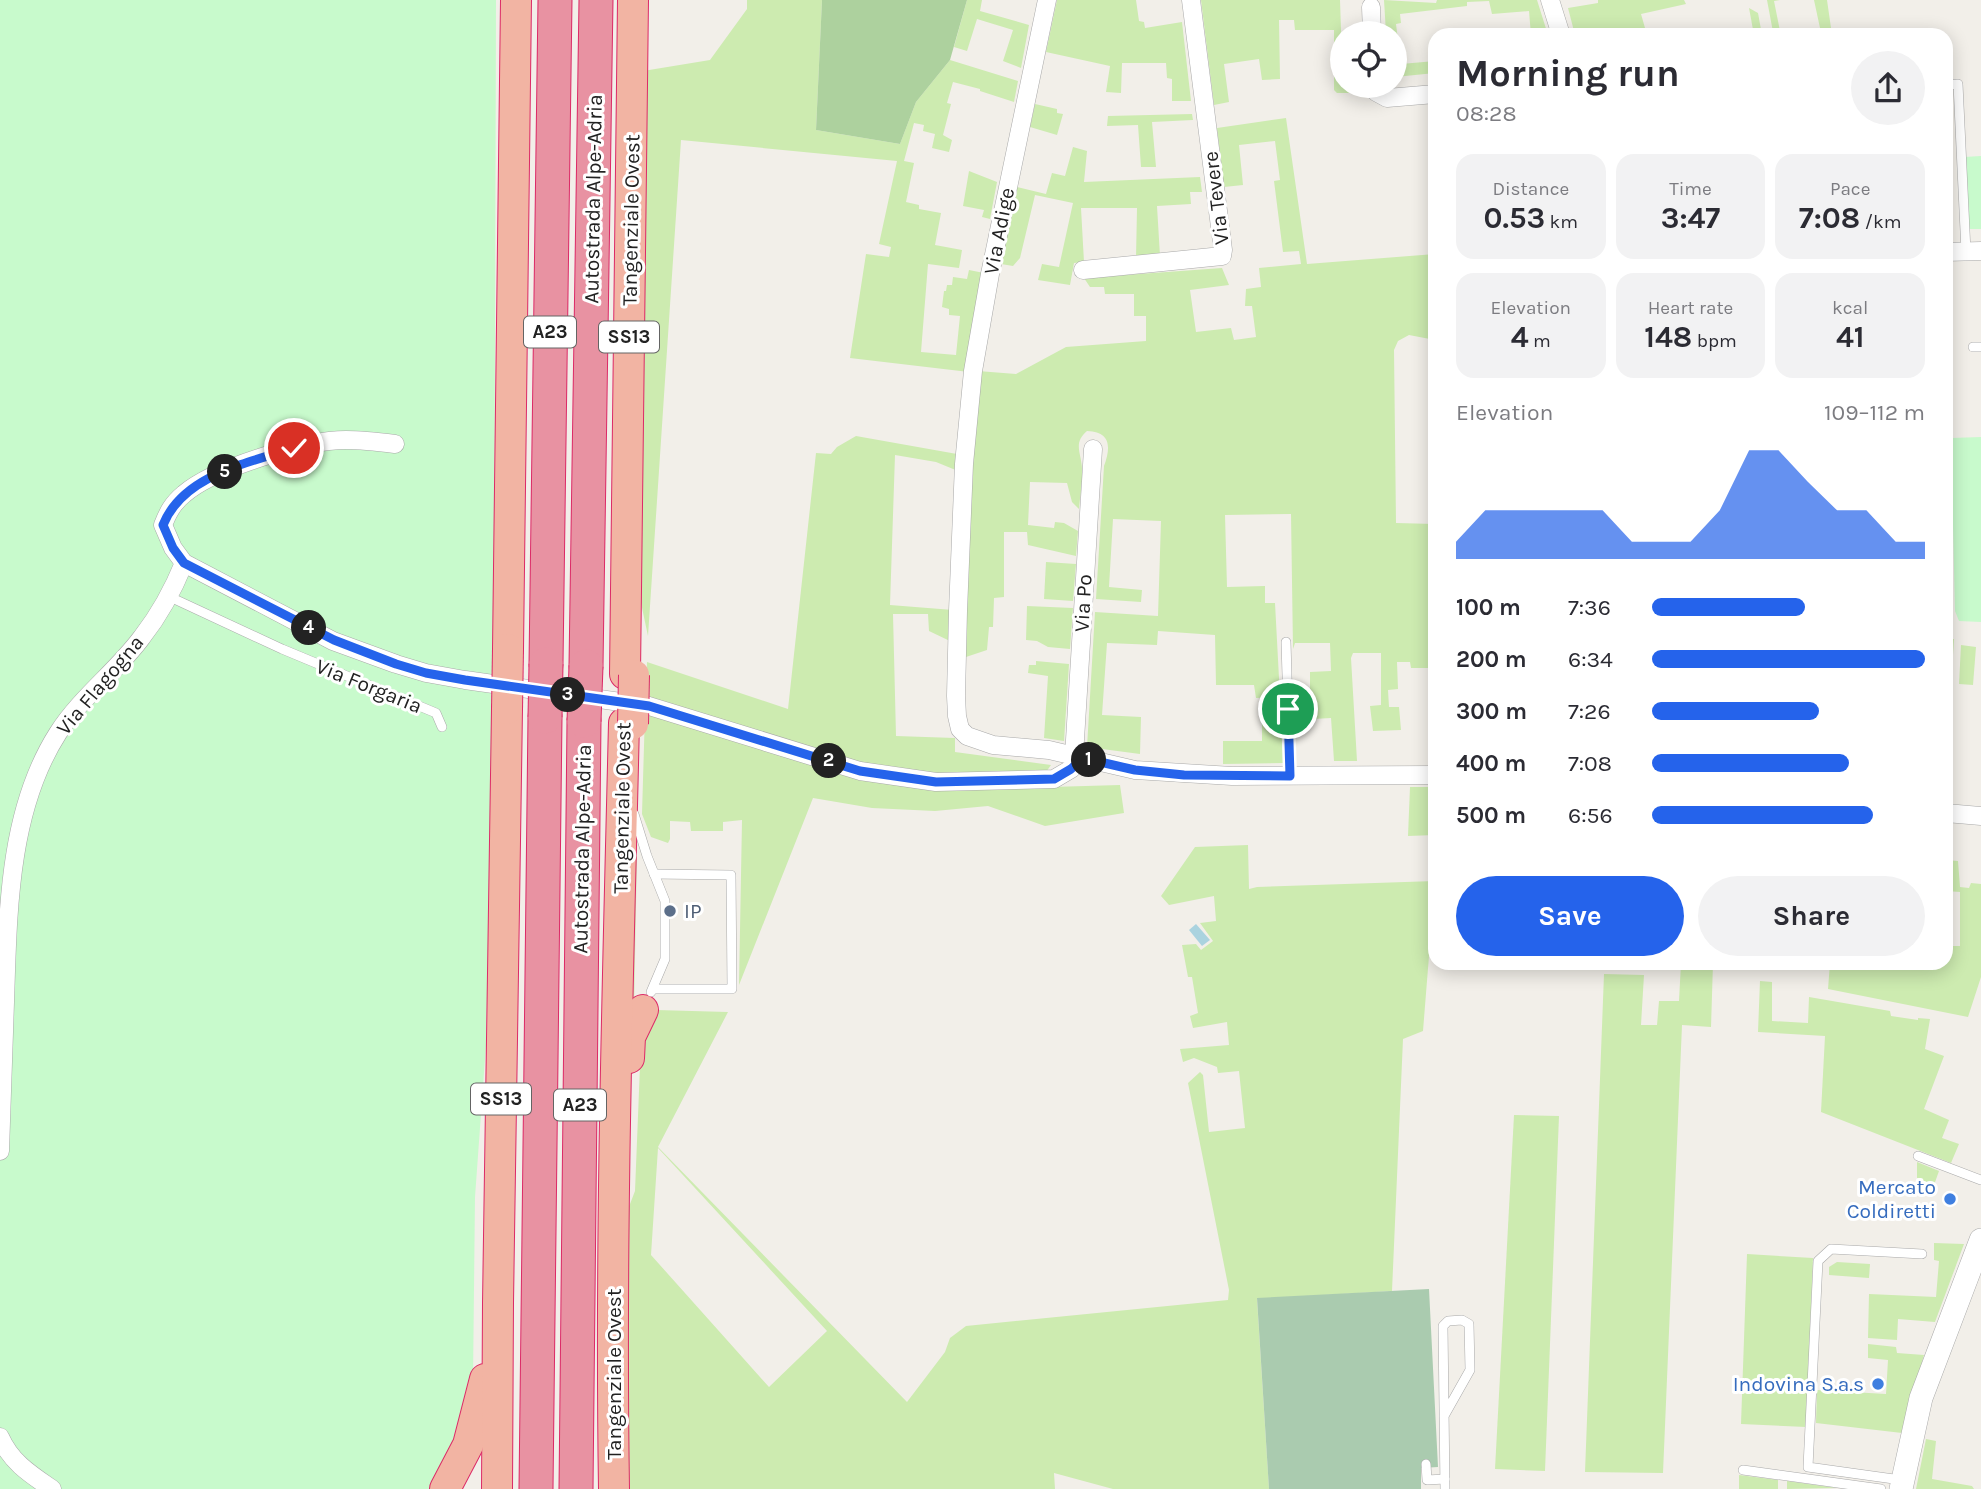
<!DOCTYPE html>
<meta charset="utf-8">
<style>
body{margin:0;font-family:Karla,sans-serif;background:#f2f2f3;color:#2b2b33;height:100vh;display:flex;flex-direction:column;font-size:26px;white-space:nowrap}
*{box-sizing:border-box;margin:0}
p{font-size:23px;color:#7c7c81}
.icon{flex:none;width:38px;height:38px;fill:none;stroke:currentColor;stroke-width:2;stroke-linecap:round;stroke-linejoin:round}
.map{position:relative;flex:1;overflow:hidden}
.side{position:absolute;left:1428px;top:28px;width:525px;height:942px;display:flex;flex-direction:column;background:#fff;border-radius:21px;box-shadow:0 4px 18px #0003}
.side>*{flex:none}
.controls{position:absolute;left:1330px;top:21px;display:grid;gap:14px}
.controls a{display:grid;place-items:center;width:77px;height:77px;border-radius:50%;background:#fff;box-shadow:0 4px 18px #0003;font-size:35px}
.pin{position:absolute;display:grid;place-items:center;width:60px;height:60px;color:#fff;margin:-30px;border:4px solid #fff;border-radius:50%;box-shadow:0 2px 7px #0007}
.km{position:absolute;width:35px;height:35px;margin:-18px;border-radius:50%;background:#222;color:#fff;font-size:19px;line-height:35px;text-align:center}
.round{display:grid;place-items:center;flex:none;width:74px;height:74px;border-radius:37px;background:#f2f2f3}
.overview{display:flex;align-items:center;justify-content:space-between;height:119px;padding:0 28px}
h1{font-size:38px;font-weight:700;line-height:52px}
.stats{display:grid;grid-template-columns:repeat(3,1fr);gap:10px;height:119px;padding:7px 28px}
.stats div{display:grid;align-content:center;border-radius:18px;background:#f2f2f3;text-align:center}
.stats b{font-size:30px;font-weight:700}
.stats small{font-size:19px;font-weight:400}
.stats p{font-size:19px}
.chart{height:196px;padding:14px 28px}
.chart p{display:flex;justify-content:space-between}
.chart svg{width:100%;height:126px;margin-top:7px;fill:#2563eb;opacity:.7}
.action{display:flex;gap:14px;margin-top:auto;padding:14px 28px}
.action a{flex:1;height:80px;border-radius:42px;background:#2563eb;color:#fff;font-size:28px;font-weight:700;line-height:80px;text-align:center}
.action a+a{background:#f2f2f3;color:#2b2b33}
ul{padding:0 28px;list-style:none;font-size:23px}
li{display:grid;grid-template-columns:112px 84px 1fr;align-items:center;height:52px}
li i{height:18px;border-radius:9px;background:#2563eb}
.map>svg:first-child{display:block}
.grass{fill:#cdebb0;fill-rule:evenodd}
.forest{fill:#add19e}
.cemetery{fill:#aacbaf}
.park{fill:#c8facc}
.water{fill:#aad3df}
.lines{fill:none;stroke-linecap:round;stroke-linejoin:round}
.service-casing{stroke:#a9a9a9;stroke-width:10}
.minor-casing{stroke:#a9a9a9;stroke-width:19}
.tertiary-casing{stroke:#a9a9a9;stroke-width:24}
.trunk-casing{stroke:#dc2a67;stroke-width:32}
.motorway-casing{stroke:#dc2a67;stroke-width:35}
.service{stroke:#fff;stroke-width:9}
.minor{stroke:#fff;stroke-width:18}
.tertiary{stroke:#fff;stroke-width:23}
.trunk{stroke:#f2b4a3;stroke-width:30}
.motorway{stroke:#e892a2;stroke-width:33}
.trunk-bridge-casing{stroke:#dc2a67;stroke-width:32;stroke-linecap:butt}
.motorway-bridge-casing{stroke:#dc2a67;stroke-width:35;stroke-linecap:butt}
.trunk-bridge{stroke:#f2b4a3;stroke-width:30}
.motorway-bridge{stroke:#e892a2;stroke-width:33}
.route-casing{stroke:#fff;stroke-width:14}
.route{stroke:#2563eb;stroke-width:9}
.service-dot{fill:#5c6f8a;stroke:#fff;stroke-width:2.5}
.shop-dot{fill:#3f7fe0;stroke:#fff;stroke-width:2.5}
.labels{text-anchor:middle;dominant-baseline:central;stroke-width:6;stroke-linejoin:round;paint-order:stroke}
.shield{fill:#fff;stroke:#646464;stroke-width:2}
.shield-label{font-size:19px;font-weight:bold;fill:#222}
.street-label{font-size:21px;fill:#222;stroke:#fff}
.service-label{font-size:21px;fill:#4e5e75;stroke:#fff;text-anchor:start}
.shop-label{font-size:21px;fill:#366cbe;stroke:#fff;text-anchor:end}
</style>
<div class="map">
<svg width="1981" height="1489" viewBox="0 0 1981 1489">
<rect width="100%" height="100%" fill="#f2efe9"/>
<!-- grass -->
<g class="grass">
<polygon points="747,0 822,0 816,130 900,144 916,102 950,60 1018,81 1014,102 980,91 980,89 953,82 947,103 951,104 943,135 952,140 949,152 932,148 935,134 923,131 924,125 914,123 904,161 914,163 906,202 919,205 919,209 941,213 935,245 962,250 959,268 928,264 921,352 956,355 960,316 949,315 949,309 942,307 944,291 946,291 947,285 952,285 953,277 967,279 969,270 984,273 969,372 850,358 866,254 889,257 891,247 879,244 897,161 681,140 648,636 638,589 643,71 710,60 747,9"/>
<polygon points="967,0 982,0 980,11 1029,25 1021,68 1003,61 1013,30 977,19 967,51 954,47"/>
<polygon points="1057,0 1136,0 1139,21 1144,22 1145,28 1182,22 1191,101 1172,101 1172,79 1167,78 1166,63 1122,63 1121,93 1106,92 1110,66 1046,52"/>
<polygon points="1201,0 1340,0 1342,60 1334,61 1334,30 1295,30 1294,20 1279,20 1280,79 1262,80 1259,59 1224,64 1229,102 1214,105"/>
<polygon points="1384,0 1436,3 1437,0 1537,0 1548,35 1531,35 1529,11 1492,14 1489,1 1467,2 1467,6 1400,14 1401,23 1396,24 1401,64 1435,61 1435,73 1395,77 1395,33 1386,33"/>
<polygon points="1598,0 1684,0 1686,4 1641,14 1647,35 1575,35 1568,8 1598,3"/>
<polygon points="1767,0 1780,0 1774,1 1780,31 1773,32"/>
<polygon points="1814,0 1827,0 1832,35 1824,35 1820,28"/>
<polygon points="1749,8 1758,13 1762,35 1754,35"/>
<polygon points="1334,70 1342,70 1342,86 1357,86 1357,93 1337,93 1334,90"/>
<polygon points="1035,104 1057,109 1057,113 1063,114 1057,135 1030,127"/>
<polygon points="1192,114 1193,120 1152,122 1156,167 1141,167 1138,125 1107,126 1108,116"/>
<path d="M1286 118 1307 264 1435 254V340L1409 335 1398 341 1394 350 1396 523 1435 524V668H1411L1410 662H1397L1398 689 1388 690 1389 707H1399L1401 730 1373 731 1370 706 1381 705V653H1353L1351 658 1357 761H1334L1331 718 1296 720 1295 702 1310 701V672L1331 671 1330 643H1295L1293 649 1291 514 1225 515 1227 587 1265 586V603H1275L1280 697 1256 698 1254 685H1216L1215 635 1158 631 1157 645 1107 643 1102 715 1141 717 1140 754 1087 747 1095 612 1158 616 1161 521 1113 519 1109 587 1142 590 1141 602 1096 599 1104 466C1111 447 1111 432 1087 431 1073 443 1081 452 1082 468 1083 481 1080 496 1079 509L1072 502 1067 483 1030 482 1028 525 1054 528 1055 522 1064 523 1078 531 1076 556 1028 545 1027 532H1004V597L994 598 993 627H989L987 650 963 658 978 371 1016 374 1066 347 1146 341V316H1134V294H1105L1104 287H1090L1084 278 1222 268 1229 285 1190 290 1196 332 1231 328 1234 340 1256 337 1252 306H1245L1246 289 1261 287 1259 268 1301 264 1299 251 1283 252 1274 181 1280 180 1275 141 1239 145 1243 185 1224 187 1217 128Z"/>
<polygon points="1073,147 1087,151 1084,182 1200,177 1202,192 1190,192 1191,204 1157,206 1160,256 1136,259 1137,208 1081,208 1084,262 1074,263 1070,285 1038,280 1042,264 1059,267 1073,203 1035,195 1020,258 1013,266 1001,264 1017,187 1046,194 1052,173 1065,176"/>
<polygon points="969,171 997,182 990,219 982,217 984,210 963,206"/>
<polygon points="856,436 957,454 958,471 936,462 895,455 890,605 953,610 952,642 929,631 928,614 893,614 896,736 955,738 955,752 1051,765 1046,772 938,773 863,764 646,697 647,662 788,709 816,453 831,454 837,447"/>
<polygon points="1046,562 1076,564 1073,601 1044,599"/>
<polygon points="1027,606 1073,608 1070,649 1048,647 1037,641 1026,640"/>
<polygon points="1946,639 1954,639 1952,672 1946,671"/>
<polygon points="1961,645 1976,647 1973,685 1959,684"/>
<polygon points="1036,661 1069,664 1064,741 1044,738 1048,676 1028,673 1029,665 1036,665"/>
<polygon points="1281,708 1284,763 1223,764 1223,741 1262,741 1262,709"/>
<polygon points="645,712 764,747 981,789 1120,785 1124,813 1045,826 988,806 935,811 872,808 813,798 739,985 742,820 723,822 723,831 691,831 690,822 670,821 670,839 668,843 651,837 642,814"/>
<polygon points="1410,787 1435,787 1435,835 1408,836"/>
<polygon points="634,837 637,854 634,1009 626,1009"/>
<path d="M1248 845 1249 889 1257 887 1435 881 1423 1031 1403 1039 1392 1291 1257 1299 1269 1489H1113L1054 1473 1055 1489H630L626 1441 625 1217 635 1191 641 1041 656 1010 728 1012 658 1147 907 1402 945 1352 950 1338 966 1326 1228 1300 1229 1290 1188 1083 1200 1072 1203 1075 1209 1132 1245 1128 1239 1071 1218 1073 1217 1067 1194 1058 1183 1062 1180 1049 1229 1045 1227 1022 1193 1028 1190 1016 1198 1013 1192 977H1188L1182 945 1196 944 1201 950 1213 941 1200 923 1216 921 1214 896 1169 905 1161 896 1195 847ZM658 1148 827 1331 769 1387 651 1255Z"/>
<polygon points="1946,860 1958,861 1960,887 1969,888 1971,883 1981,884 1981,977 1968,1017 1828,989 1830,963 1946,962 1946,946 1960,946 1960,892 1946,891"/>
<polygon points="1681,963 1713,963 1711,1027 1682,1025 1663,1473 1585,1472 1604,974 1644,975 1641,1025 1657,1025 1659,1001 1679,1001"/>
<polygon points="1760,981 1772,982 1772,1021 1808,1023 1809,997 1890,1011 1891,1016 1918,1020 1918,1018 1930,1019 1925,1049 1944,1056 1924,1109 1949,1120 1942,1138 1959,1144 1951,1163 1821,1112 1825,1036 1758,1032"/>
<polygon points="1514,1115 1559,1116 1545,1471 1495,1469"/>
<polygon points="1917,1162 1939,1171 1934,1185 1917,1178"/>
<polygon points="1934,1243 1964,1244 1935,1322 1898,1319 1897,1340 1868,1338 1869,1294 1936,1297 1939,1261 1934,1260"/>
<polygon points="1747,1254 1813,1258 1806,1427 1741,1424"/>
<polygon points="1837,1262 1870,1264 1869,1278 1829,1275 1829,1267"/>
<polygon points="1868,1344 1896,1347 1897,1353 1924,1355 1902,1433 1816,1423 1817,1390 1886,1394 1888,1360 1868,1358"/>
<polygon points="1926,1439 1936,1441 1932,1479 1972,1486 1974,1489 1916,1489"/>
<polygon points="1739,1475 1778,1480 1778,1489 1739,1489"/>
<polygon points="1787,1481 1837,1488 1787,1489"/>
</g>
<!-- forest -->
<polygon class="forest" points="822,0 967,0 950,60 916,102 900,144 816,130"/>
<!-- cemetery -->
<polygon class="cemetery" points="1429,1289 1438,1467 1421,1468 1421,1489 1269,1489 1257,1298"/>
<!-- park -->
<g class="park">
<polygon points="0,0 496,0 494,672 486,1045 475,1197 473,1381 468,1411 433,1489 0,1489"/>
<polygon points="1981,156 1981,229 1968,229 1964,157"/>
<polygon points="1981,437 1981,622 1959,621 1955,611 1951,438"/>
</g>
<!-- water -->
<polygon class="water" points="1196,924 1210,940 1202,946 1189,930"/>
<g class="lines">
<!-- service casing -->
<g class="service-casing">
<g id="service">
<polyline points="1946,85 1958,84 1966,252"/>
<polyline points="1973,347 1981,347"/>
<polyline points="170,597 282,649 436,713 442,727"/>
<polyline points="1286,642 1290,776"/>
<polyline points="634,814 647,856 665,901 665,959 651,992"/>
<polyline points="653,989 732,989 731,875 654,874"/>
<polyline points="1918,1156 1981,1180"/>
<polyline points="1444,1416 1470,1370 1469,1324 1462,1320 1448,1321 1443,1326 1445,1489"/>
<polyline points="1426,1464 1427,1480 1445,1479"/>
<polyline points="1743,1470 1881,1489"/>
<polyline points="1901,1480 1808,1467 1818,1261 1831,1249 1922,1254"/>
</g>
</g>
<!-- minor casing -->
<g class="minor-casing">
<g id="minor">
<polyline points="1047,0 990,274 973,371 964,464 958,611 956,696 957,716 960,729 967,736 993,745 1049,750 1135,770 1232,776 1435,775"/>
<polyline points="1550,0 1561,35"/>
<polyline points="1371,7 1372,33"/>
<polyline points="1374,86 1376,92 1387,98 1435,94"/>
<polyline points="1946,252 1981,251"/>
<polyline points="1083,270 1222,256 1223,250 1191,0"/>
<path d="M395 444C379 442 362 440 346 440 306 440 214 468 184 494 173 503 168 512 163 525L173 548 184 563 333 641 396 664 426 673 465 680 649 706 860 771 936 782 1054 779 1071 769 1083 758"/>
<polyline points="1074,756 1093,449"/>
<polyline points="1946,813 1981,816"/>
<path d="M0 1151C2 1102 3 1052 5 1002 8 913 8 811 58 733 81 697 117 671 142 637 160 614 173 590 184 563"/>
<path d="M0 1437C11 1462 30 1474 52 1489"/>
</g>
</g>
<!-- tertiary casing -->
<g class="tertiary-casing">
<polyline id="tertiary" points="1901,1489 1921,1398 1981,1240"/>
</g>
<!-- trunk casing -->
<g class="trunk-casing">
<g id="trunk">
<polyline points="508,649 516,0"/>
<polyline points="625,674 633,0"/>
<polyline points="629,1058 630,1037 643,1010"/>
<polyline points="445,1489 468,1445 485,1379"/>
<polyline points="497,1489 498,1303 507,709"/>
<path d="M614 1489C610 1234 618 978 624 723"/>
</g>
</g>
<!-- motorway casing -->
<g class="motorway-casing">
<g id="motorway">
<polyline points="546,664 555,0"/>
<polyline points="586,666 596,0"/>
<polyline points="536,1489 545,717"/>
<polyline points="576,1489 584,721"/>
</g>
</g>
<!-- service -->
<use href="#service" class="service"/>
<!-- minor -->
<use href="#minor" class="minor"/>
<!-- tertiary -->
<use href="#tertiary" class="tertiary"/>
<!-- trunk -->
<use href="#trunk" class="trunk"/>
<!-- motorway -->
<use href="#motorway" class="motorway"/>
<!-- trunk-bridge casing -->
<g class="trunk-bridge-casing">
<g id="trunk-bridge">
<polyline points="507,709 508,649"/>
<polyline points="633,724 634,675"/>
</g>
</g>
<!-- motorway-bridge casing -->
<g class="motorway-bridge-casing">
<g id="motorway-bridge">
<polyline points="545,717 546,664"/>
<polyline points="584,721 586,666"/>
</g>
</g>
<!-- trunk-bridge -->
<use href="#trunk-bridge" class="trunk-bridge"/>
<!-- motorway-bridge -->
<use href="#motorway-bridge" class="motorway-bridge"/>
</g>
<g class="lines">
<!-- route casing -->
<g class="route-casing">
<path id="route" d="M294 448C248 463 183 475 163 525L173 548 184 563 334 640 396 664 426 673 465 680 649 706 860 771 936 782 1054 779 1071 769 1083 758 1135 770 1184 775 1290 776 1288 709"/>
</g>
<!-- route -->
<use href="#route" class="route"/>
</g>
<!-- markers -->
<circle class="service-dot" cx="670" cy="911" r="7"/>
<g class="shop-dot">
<circle cx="1950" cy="1199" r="7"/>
<circle cx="1878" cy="1384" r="7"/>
</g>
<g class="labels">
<!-- shield labels -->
<g class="shield">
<rect x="524" y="316.5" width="52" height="31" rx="5"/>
<rect x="599" y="321.5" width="60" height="31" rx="5"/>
<rect x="471" y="1083.5" width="60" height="31" rx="5"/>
<rect x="554" y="1089.5" width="52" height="31" rx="5"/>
</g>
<g class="shield-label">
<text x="550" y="332">A23</text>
<text x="629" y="337">SS13</text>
<text x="501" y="1099">SS13</text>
<text x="580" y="1105">A23</text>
</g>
<!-- street labels -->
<g class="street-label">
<text transform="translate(1216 198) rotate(-97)">Via Tevere</text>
<text transform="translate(593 199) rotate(-89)">Autostrada Alpe-Adria</text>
<text transform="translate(631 220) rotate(-89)">Tangenziale Ovest</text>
<text transform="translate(999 231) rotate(-79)">Via Adige</text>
<text transform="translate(1083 603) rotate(-87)">Via Po</text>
<text transform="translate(100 685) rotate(-50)">Via Flagogna</text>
<text transform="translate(369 686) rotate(22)">Via Forgaria</text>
<text transform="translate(622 808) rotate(-89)">Tangenziale Ovest</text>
<text transform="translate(582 849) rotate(-89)">Autostrada Alpe-Adria</text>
<text transform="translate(614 1374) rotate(-90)">Tangenziale Ovest</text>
</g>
<!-- service labels -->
<g class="service-label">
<text x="684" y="911">IP</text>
</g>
<!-- shop labels -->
<g class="shop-label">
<text x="1936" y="1187">Mercato<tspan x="1936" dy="24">Coldiretti</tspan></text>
<text x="1864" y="1384">Indovina S.a.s</text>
</g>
</g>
</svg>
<div class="controls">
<a><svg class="icon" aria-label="locate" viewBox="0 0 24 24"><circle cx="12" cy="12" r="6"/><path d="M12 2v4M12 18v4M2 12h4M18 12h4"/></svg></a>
</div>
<div class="pin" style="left:1288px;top:709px;background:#1e9e55"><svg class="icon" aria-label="arrive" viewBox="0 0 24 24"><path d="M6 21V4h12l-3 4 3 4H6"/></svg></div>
<div class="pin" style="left:294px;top:448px;background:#d93025"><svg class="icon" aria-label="check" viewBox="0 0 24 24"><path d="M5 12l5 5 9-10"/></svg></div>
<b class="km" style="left:1089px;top:760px">1</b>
<b class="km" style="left:829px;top:761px">2</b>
<b class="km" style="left:568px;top:695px">3</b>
<b class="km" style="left:309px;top:628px">4</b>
<b class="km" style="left:225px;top:472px">5</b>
<section class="side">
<div class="overview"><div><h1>Morning run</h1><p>08:28</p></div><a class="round"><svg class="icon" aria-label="share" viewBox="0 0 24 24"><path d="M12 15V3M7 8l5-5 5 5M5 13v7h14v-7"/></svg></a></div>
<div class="stats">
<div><p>Distance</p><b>0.53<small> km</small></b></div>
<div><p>Time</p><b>3:47</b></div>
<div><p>Pace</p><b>7:08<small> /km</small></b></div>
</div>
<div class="stats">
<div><p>Elevation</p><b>4<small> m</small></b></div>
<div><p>Heart rate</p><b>148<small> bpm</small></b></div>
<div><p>kcal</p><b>41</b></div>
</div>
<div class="chart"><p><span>Elevation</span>109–112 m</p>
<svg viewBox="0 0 160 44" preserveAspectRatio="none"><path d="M0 44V38L10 27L20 27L30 27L40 27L50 27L60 38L70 38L80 38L90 27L100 6L110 6L120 17L130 27L140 27L150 38L160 38V44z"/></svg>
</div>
<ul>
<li><b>100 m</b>7:36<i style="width:56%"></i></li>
<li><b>200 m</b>6:34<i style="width:100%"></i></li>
<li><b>300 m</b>7:26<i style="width:61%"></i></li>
<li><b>400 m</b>7:08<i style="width:72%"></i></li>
<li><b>500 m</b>6:56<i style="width:81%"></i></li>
</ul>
<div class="action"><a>Save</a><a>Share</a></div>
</section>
</div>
